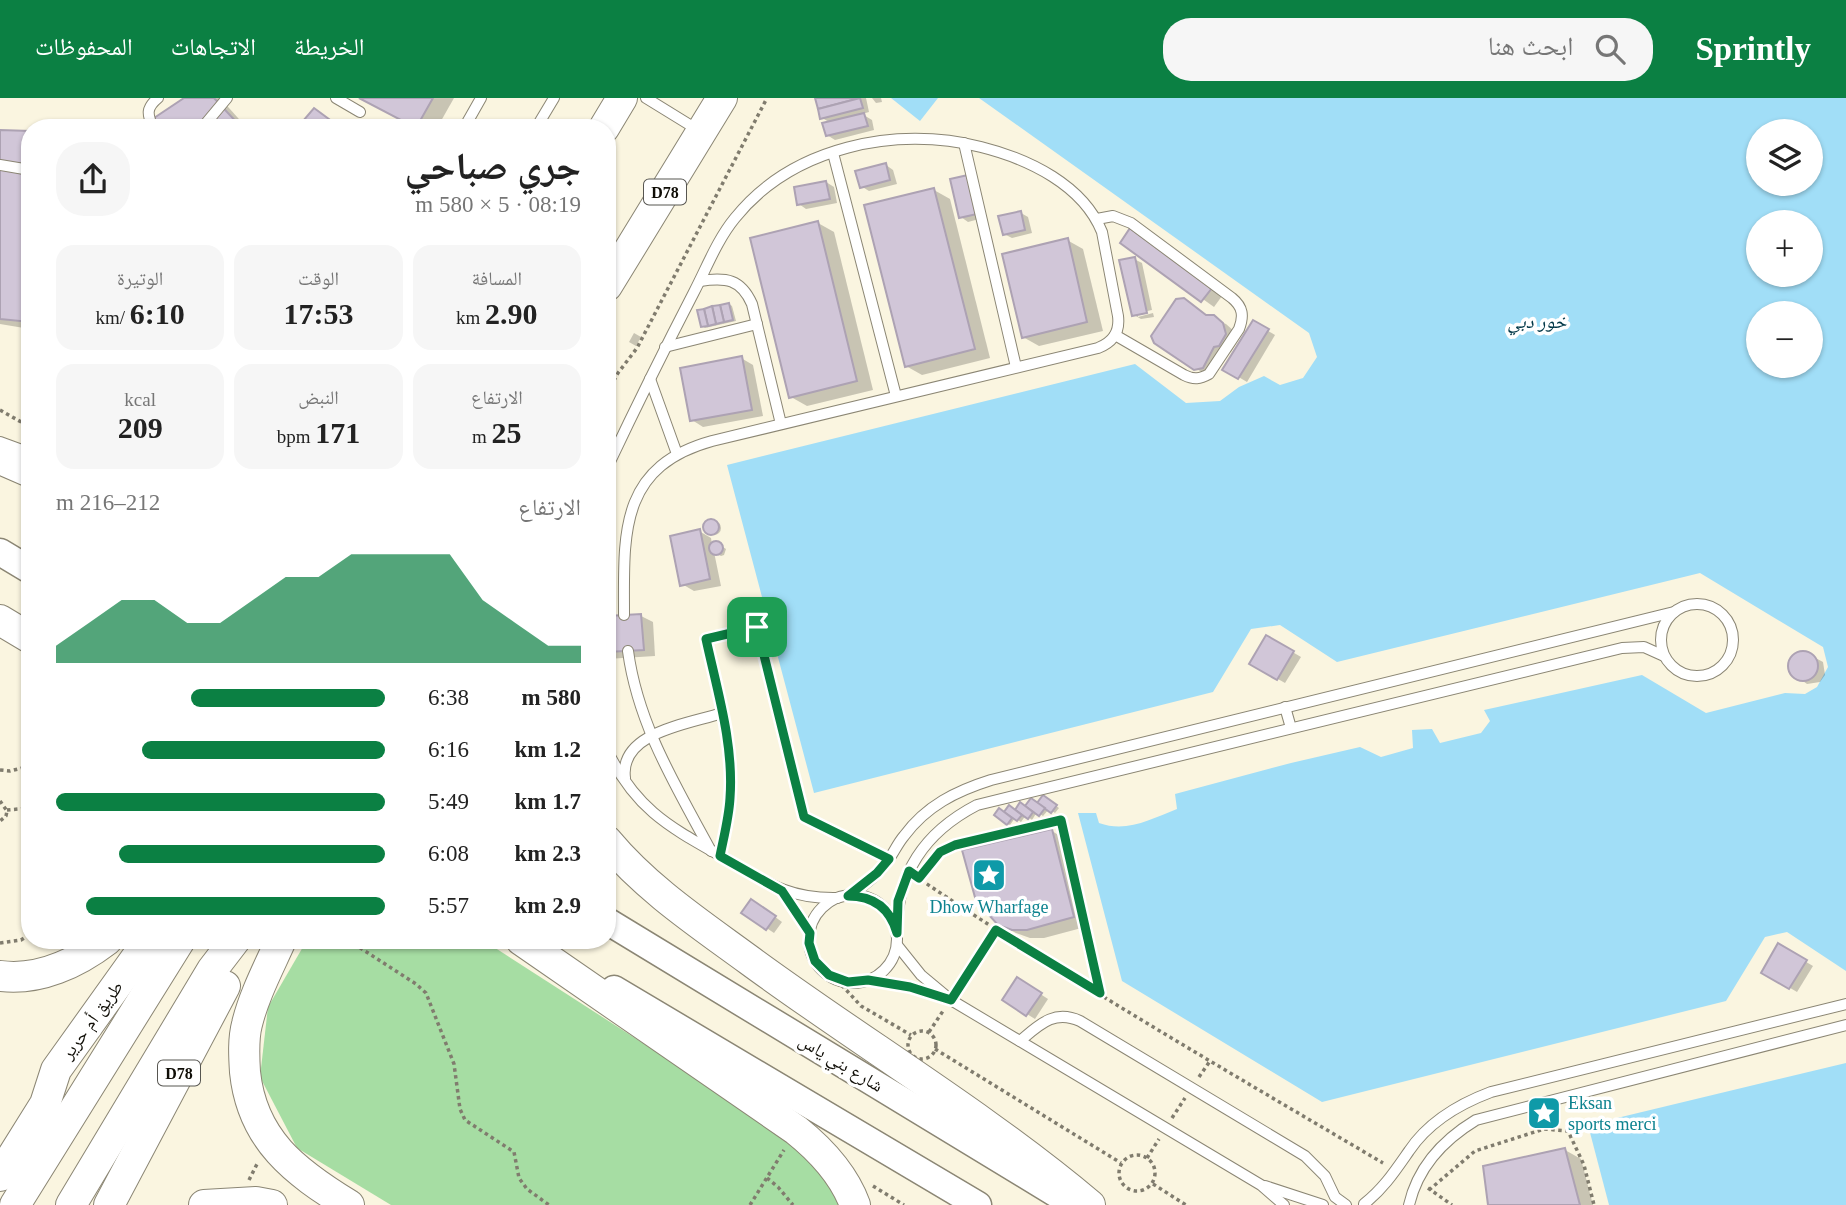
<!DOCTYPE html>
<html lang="ar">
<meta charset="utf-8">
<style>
body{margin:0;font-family:"Times New Roman","Noto Naskh Arabic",serif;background:#f6f6f6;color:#222;direction:rtl;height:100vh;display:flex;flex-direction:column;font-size:26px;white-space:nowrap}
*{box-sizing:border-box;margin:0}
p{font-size:23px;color:#767676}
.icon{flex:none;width:38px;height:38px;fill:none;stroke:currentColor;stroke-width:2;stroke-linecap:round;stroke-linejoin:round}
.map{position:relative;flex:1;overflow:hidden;direction:ltr}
.side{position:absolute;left:21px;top:21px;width:595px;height:830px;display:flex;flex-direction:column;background:#fff;border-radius:28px;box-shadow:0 2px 5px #0004;direction:rtl}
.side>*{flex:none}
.buttons{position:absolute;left:1746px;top:21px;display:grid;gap:14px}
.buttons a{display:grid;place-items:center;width:77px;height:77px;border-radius:50%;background:#fff;box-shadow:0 2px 5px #0004;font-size:35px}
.pin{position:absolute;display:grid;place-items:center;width:60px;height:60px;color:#fff;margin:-30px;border-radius:14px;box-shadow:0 4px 10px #0006}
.round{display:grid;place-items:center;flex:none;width:74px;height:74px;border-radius:28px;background:#f6f6f6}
.overview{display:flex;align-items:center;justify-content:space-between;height:119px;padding:0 35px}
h1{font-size:38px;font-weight:700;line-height:52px}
.metrics{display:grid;grid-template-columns:repeat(3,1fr);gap:10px;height:119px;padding:7px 35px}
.metrics div{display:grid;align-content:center;border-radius:18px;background:#f6f6f6;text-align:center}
.metrics b{font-size:30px;font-weight:700}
.metrics small{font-size:19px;font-weight:400}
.metrics p{font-size:19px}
.chart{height:196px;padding:14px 35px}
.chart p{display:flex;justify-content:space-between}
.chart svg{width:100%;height:126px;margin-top:7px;fill:#0b8043;opacity:.7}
ul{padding:0 35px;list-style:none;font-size:23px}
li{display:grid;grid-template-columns:112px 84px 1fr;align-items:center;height:52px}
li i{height:18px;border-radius:9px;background:#0b8043}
header{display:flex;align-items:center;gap:42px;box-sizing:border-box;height:98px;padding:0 35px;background:#0b8043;color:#fff}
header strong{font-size:33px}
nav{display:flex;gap:38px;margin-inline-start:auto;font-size:24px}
.search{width:490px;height:63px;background:#f6f6f6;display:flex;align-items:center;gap:18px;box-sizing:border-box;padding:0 24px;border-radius:28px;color:#767676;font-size:26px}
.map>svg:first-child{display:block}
.green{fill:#a6dda3}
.water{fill:#a1def7;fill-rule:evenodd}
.shadow{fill:#0003}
.building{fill:#d1c6d8;stroke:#ada2b3;stroke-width:2}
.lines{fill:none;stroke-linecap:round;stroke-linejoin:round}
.service-casing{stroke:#8b8674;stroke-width:12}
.secondary-casing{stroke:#8b8674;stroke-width:29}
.primary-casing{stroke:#8b8674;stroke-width:32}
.path{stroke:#807c6e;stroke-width:3.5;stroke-dasharray:3.5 3.5;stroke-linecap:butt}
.service{stroke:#fff;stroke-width:10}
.secondary{stroke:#fff;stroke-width:26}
.primary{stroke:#fff;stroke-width:30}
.route-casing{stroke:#fff;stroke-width:14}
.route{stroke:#0b8043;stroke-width:9}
.labels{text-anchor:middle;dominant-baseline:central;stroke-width:7;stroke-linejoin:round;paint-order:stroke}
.shield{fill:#fff;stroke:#575651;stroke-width:2}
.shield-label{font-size:16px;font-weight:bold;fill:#0f0d06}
.culture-label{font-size:18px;fill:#0d838f;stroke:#fff}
.street-label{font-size:18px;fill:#0f0d06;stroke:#fff}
.water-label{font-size:19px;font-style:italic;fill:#003747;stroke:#fff}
</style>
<header>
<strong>Sprintly</strong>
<div class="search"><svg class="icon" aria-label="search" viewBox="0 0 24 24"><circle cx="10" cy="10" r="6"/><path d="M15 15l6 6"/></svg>ابحث هنا</div>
<nav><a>الخريطة</a><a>الاتجاهات</a><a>المحفوظات</a></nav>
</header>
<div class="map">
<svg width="1846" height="1107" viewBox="0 0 1846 1107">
<rect width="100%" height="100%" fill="#faf5e0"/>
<!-- green -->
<polygon class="green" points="307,842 483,842 824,1062 852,1107 391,1107 297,1050 260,979 268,909"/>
<!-- water -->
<g class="water">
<polygon points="891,0 938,0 920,23"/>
<path d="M979 0H1846V873L1787 834 1765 839 1726 903 1322 1004 1122 883 1078 715H1096L1099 725C1127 735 1151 721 1177 711L1175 696 1291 665 1360 649 1381 659 1413 650 1412 632 1432 631 1440 645 1481 635 1490 623 1484 612 1642 577 1706 615 1785 595 1805 596 1817 589 1828 569 1823 549 1700 475 1337 564 1280 527 1251 531 1213 594 814 695 727 367 1135 266 1186 305 1220 303 1239 289 1264 278 1280 287 1303 280 1317 259 1309 235ZM1759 33H1811V86H1759ZM1759 124H1811V177H1759ZM1811 215V268H1759V215Z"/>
<polygon points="1846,965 1846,1107 1609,1107 1588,1027"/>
</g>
<!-- shadow -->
<g class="shadow">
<polygon points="188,0 220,0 247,30 157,30"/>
<polygon points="363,0 454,0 437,30 416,30"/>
<polygon points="822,0 866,0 869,14 862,16 872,22 874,32 835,42 827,37 831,25 822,20"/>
<polygon points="872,0 881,0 882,4 876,5"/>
<polygon points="0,34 30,35 30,231 0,226"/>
<polygon points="886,67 893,72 897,86 869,93 861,88"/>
<polygon points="968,79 983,120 968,124 961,119"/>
<polygon points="826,84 834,89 837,105 806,111 799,106"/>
<polygon points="934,92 950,101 990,260 922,277 906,268"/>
<polygon points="1021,115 1028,119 1032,135 1012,140 1004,136"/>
<polygon points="818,125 834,134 873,292 807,308 791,299"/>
<polygon points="1143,140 1222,198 1214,209 1123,144"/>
<polygon points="1067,142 1083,151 1103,233 1039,248 1023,239"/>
<polygon points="1134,161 1142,165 1152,212 1138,215 1138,219 1153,215 1154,219 1141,221 1134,217"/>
<polygon points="1184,202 1209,219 1226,226 1235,234 1237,244 1231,254 1226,255 1207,277 1195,270"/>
<polygon points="729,206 732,208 736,223 705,230 702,228"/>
<polygon points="1253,224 1275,237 1247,284 1225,271"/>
<polygon points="634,235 641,239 636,248 629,244"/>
<polygon points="741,260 753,267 763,318 703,329 692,322"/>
<circle cx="714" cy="430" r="7"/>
<polygon points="699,433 711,440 712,446 715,444 726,451 724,457 721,458 714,454 721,488 694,493 682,486"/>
<polygon points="641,518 653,524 655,558 607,561 607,520"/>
<polygon points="1267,539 1301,559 1285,585 1251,566"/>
<polygon points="1798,555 1806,555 1823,564 1825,577 1820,584 1807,586 1792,575 1790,566"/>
<polygon points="1044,699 1059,710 1055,715 1049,711 1043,718 1037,714 1032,722 1026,717 1021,724 1015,720 1010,727 996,717 1005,716 1009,709 1015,713 1038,707"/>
<polygon points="1052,733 1068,743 1089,828 1044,840 1030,840 1016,835 999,826"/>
<polygon points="759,807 782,824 774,835 744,815"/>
<polygon points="1779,848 1813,868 1797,894 1763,874"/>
<polygon points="1025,886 1048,901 1035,921 1004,902"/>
<polygon points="1565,1052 1581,1061 1593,1107 1490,1107"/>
</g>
<!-- building -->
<g class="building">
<polygon points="184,0 214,0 242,30 155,30 151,22"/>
<polygon points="359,0 433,0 416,30"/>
<polygon points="815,0 860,0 818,11"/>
<polygon points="860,0 863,10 820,21 818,11"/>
<polygon points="314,10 341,30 297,30"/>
<polygon points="864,15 868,28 826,38 822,25"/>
<polygon points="0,32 30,33 30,224 0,221"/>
<polygon points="886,65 890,82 860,90 855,73"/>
<polygon points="968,77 977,116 959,120 950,81"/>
<polygon points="826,83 830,101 797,107 794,89"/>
<polygon points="934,90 975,251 905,269 864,107"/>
<polygon points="1021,113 1025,132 1003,137 998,118"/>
<polygon points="818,123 857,283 789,300 750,140"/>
<polygon points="1130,130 1212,190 1201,204 1120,145"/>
<polygon points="1068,140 1087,224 1022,240 1002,156"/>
<polygon points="1135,159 1147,215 1132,218 1119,162"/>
<polygon points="1184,200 1206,217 1214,217 1223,225 1226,236 1219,248 1214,249 1203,270 1194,272 1154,245 1151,238 1176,201"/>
<polygon points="729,205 733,222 724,224 720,207"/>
<polygon points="720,207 724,224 716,226 712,208"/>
<polygon points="712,208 716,226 708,228 704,211"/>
<polygon points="704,211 708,228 701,229 697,212"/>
<polygon points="1253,222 1269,231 1238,281 1222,272"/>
<polygon points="742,258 752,312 690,323 680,270"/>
<circle cx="711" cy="429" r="8"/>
<polygon points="700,431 710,481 680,488 670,438"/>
<circle cx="716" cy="450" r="7"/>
<polygon points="641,516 644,552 607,554 607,518"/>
<polygon points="1266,537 1294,553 1277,582 1249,566"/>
<circle cx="1803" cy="568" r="15"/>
<polygon points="1043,697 1057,707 1051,715 1037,705"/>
<polygon points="1031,700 1045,710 1039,718 1025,708"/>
<polygon points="1020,704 1033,714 1028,721 1015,712"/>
<polygon points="1009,707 1022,717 1017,723 1004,714"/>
<polygon points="999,710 1012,720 1007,727 994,717"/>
<polygon points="1052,731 1074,819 1027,832 1012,832 998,827 976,803 962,752"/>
<polygon points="751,801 776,818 766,832 741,815"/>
<polygon points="1778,845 1807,862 1789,891 1761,875"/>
<polygon points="1017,879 1042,895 1026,918 1002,902"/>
<polygon points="1565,1050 1580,1107 1488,1107 1483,1068"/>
</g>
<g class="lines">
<!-- service casing -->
<g class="service-casing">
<g id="service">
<polyline points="336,0 360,14"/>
<polyline points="646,0 698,32"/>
<path d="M153 30C147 16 146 10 158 0"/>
<polyline points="202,30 227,0"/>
<polyline points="464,30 481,0"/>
<polyline points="536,30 554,0"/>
<polyline points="964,45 1016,269"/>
<polyline points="833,55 896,298"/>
<polyline points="0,67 30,72"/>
<path d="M1097 121 1113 118 1131 125 1232 200C1243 209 1244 218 1239 231L1209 276C1200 281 1194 282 1184 277L1115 237"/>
<path d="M700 183C726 179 741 181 752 206L781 326"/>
<polyline points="665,249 757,226"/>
<polyline points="650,281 677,356"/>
<polyline points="0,344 30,355"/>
<path d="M607 370C635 311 664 252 694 194 707 169 717 142 735 120 792 49 896 27 981 49 1029 61 1083 87 1102 134L1118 218C1120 234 1113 244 1098 250L712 343C618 369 624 437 624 517"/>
<circle cx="1697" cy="542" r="36"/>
<path d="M706 541C717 592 733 645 730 698 729 718 725 738 720 758"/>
<path d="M628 553C638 627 676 688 711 753"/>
<polyline points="1285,609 1291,630"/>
<path d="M607 652C637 714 672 730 728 762 767 785 789 801 837 800"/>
<path d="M625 680C619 634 689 626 722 615"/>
<polyline points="782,793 810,835"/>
<circle cx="853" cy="841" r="44"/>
<path d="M848 798C864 788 878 777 889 761 894 754 898 745 904 738 926 708 956 693 991 682L1674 514"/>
<path d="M897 835C896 776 925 734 977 707L1622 550 1644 549 1664 558"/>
<polyline points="897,847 921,877 951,902 1261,1087 1284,1107"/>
<polyline points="869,882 910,889 943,899"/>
<path d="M1020 943C1039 927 1054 911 1080 923L1305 1058 1325 1078 1335 1099 1346 1107"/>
<polyline points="1265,1088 1323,1107"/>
<path d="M1364 1106C1384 1090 1395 1073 1409 1053 1429 1023 1459 1006 1491 994L1846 906"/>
<path d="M1409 1107C1418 1068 1443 1042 1476 1022L1846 927"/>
</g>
</g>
<!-- secondary casing -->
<g class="secondary-casing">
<g id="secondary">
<polyline points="0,454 30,472"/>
<polyline points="607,823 1073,1106"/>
<polyline points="614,891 978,1107"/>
</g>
</g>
<!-- primary casing -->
<g class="primary-casing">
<g id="primary">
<polyline points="604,30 622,0"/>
<polyline points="607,188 722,0"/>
<polyline points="0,361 30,374"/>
<polyline points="0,522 30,540"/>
<path d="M607 743C647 791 700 826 749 862 862 945 983 1017 1090 1107"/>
<path d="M281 842C269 869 254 897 247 926 243 941 244 958 245 974 252 1042 295 1074 349 1107"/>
<path d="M521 842 796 1032C821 1052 844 1077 855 1107"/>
<path d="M0 878C39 883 77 865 107 842"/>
<polyline points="0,1078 45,1006 56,972 149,842"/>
<polyline points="15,1107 180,842"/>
<polyline points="71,1107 212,872 235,842"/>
<polyline points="109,1107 225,888"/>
<polyline points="204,1107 256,1104 272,1107"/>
</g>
</g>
<!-- path -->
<g class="path">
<polyline points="607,295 618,275 637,250 767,0"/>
<polyline points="0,312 30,329"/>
<polyline points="719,538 757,529 804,719 878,755"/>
<polyline points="0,672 10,673 30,668"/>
<polyline points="0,703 7,713 6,718 0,723"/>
<polyline points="7,712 30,710"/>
<polyline points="941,753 955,747 1061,721 1100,895"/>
<path d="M921 782C1071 883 1227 973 1383 1065"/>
<polyline points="348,842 416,886 426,895 454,966 460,1011 465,1022 514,1054 519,1080 527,1091 549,1107"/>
<polyline points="0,845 21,842 30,836"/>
<polyline points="837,882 861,908 911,937"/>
<polyline points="957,892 996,832"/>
<circle cx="922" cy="947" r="14"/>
<polyline points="929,934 943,913"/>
<polyline points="935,951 1121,1065"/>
<polyline points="1199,979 1210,963"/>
<polyline points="1172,1020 1185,1000"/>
<circle cx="1137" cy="1075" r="18"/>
<polyline points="1147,1060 1159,1041"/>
<polyline points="767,1080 778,1089 793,1107"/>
<polyline points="249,1082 258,1064"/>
<polyline points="1153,1086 1186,1107"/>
<polyline points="873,1088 904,1107"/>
<polyline points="1428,1090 1452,1107"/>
<polyline points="1429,1092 1475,1053 1544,1031 1568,1033 1584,1067 1594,1107"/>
<polyline points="750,1107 784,1052"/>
</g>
<!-- service -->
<use href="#service" class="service"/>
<!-- secondary -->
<use href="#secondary" class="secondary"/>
<!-- primary -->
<use href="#primary" class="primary"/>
</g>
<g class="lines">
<!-- route casing -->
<g class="route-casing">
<path id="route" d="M757 529 804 719 889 761 877 775 848 798C874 798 890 810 897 835L898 803 909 773 919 780 940 754 955 747 1061 722 1100 895 996 832 951 902 910 889 868 882 848 884 829 877 815 863 809 845 810 835 782 793 720 758C724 738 729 719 730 700 734 646 717 592 706 541Z"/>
</g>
<!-- route -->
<use href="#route" class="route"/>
</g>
<!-- icons -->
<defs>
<g id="sight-square" transform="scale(1.75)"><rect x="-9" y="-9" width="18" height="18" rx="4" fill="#0f9aa8" stroke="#fff"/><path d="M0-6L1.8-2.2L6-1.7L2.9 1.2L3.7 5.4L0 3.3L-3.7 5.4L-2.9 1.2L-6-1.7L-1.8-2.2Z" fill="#fff"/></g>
</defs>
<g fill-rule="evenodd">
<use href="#sight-square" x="989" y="777"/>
<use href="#sight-square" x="1544" y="1015"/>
</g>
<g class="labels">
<!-- shield labels -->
<g class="shield">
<rect x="644" y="81.5" width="42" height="25" rx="5"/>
<rect x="158" y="962.5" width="42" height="25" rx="5"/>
</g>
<g class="shield-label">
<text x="665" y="94">D78</text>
<text x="179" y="975">D78</text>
</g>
<!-- culture labels -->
<g class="culture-label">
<text x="989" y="809">Dhow Wharfage</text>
<text x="1568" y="1005" text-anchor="start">Eksan<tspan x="1568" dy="21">sports merci</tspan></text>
</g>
<!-- street labels -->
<g class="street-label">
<text transform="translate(92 922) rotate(-54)">طريق أم حرير</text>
<text transform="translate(841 965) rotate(31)">شارع بني ياس</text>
</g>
<!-- water labels -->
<g class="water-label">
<text x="1537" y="223">خور دبي</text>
</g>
</g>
</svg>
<div class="buttons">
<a><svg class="icon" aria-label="layers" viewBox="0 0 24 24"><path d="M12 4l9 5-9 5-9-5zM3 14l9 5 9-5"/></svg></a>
<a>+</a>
<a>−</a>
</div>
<div class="pin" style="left:757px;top:529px;background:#1e9e55"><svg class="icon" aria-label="arrive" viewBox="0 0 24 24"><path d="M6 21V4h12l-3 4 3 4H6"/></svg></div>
<section class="side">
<div class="overview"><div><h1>جري صباحي</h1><p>08:19 · 5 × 580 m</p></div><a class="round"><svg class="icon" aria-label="share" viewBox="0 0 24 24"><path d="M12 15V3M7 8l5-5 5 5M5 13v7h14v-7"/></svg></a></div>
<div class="metrics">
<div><p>المسافة</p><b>2.90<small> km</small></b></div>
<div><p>الوقت</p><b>17:53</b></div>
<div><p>الوتيرة</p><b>6:10<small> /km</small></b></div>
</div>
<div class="metrics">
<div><p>الارتفاع</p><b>25<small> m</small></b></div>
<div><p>النبض</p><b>171<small> bpm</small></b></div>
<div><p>kcal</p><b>209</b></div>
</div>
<div class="chart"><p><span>الارتفاع</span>212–216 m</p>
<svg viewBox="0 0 160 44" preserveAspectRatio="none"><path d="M0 44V38L10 30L20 22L30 22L40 30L50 30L60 22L70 14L80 14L90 6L100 6L110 6L120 6L130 22L140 30L150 38L160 38V44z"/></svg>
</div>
<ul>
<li><b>580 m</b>6:38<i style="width:59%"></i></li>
<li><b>1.2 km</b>6:16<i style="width:74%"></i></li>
<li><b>1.7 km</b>5:49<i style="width:100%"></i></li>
<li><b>2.3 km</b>6:08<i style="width:81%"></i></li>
<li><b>2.9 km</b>5:57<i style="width:91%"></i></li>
</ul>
</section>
</div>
